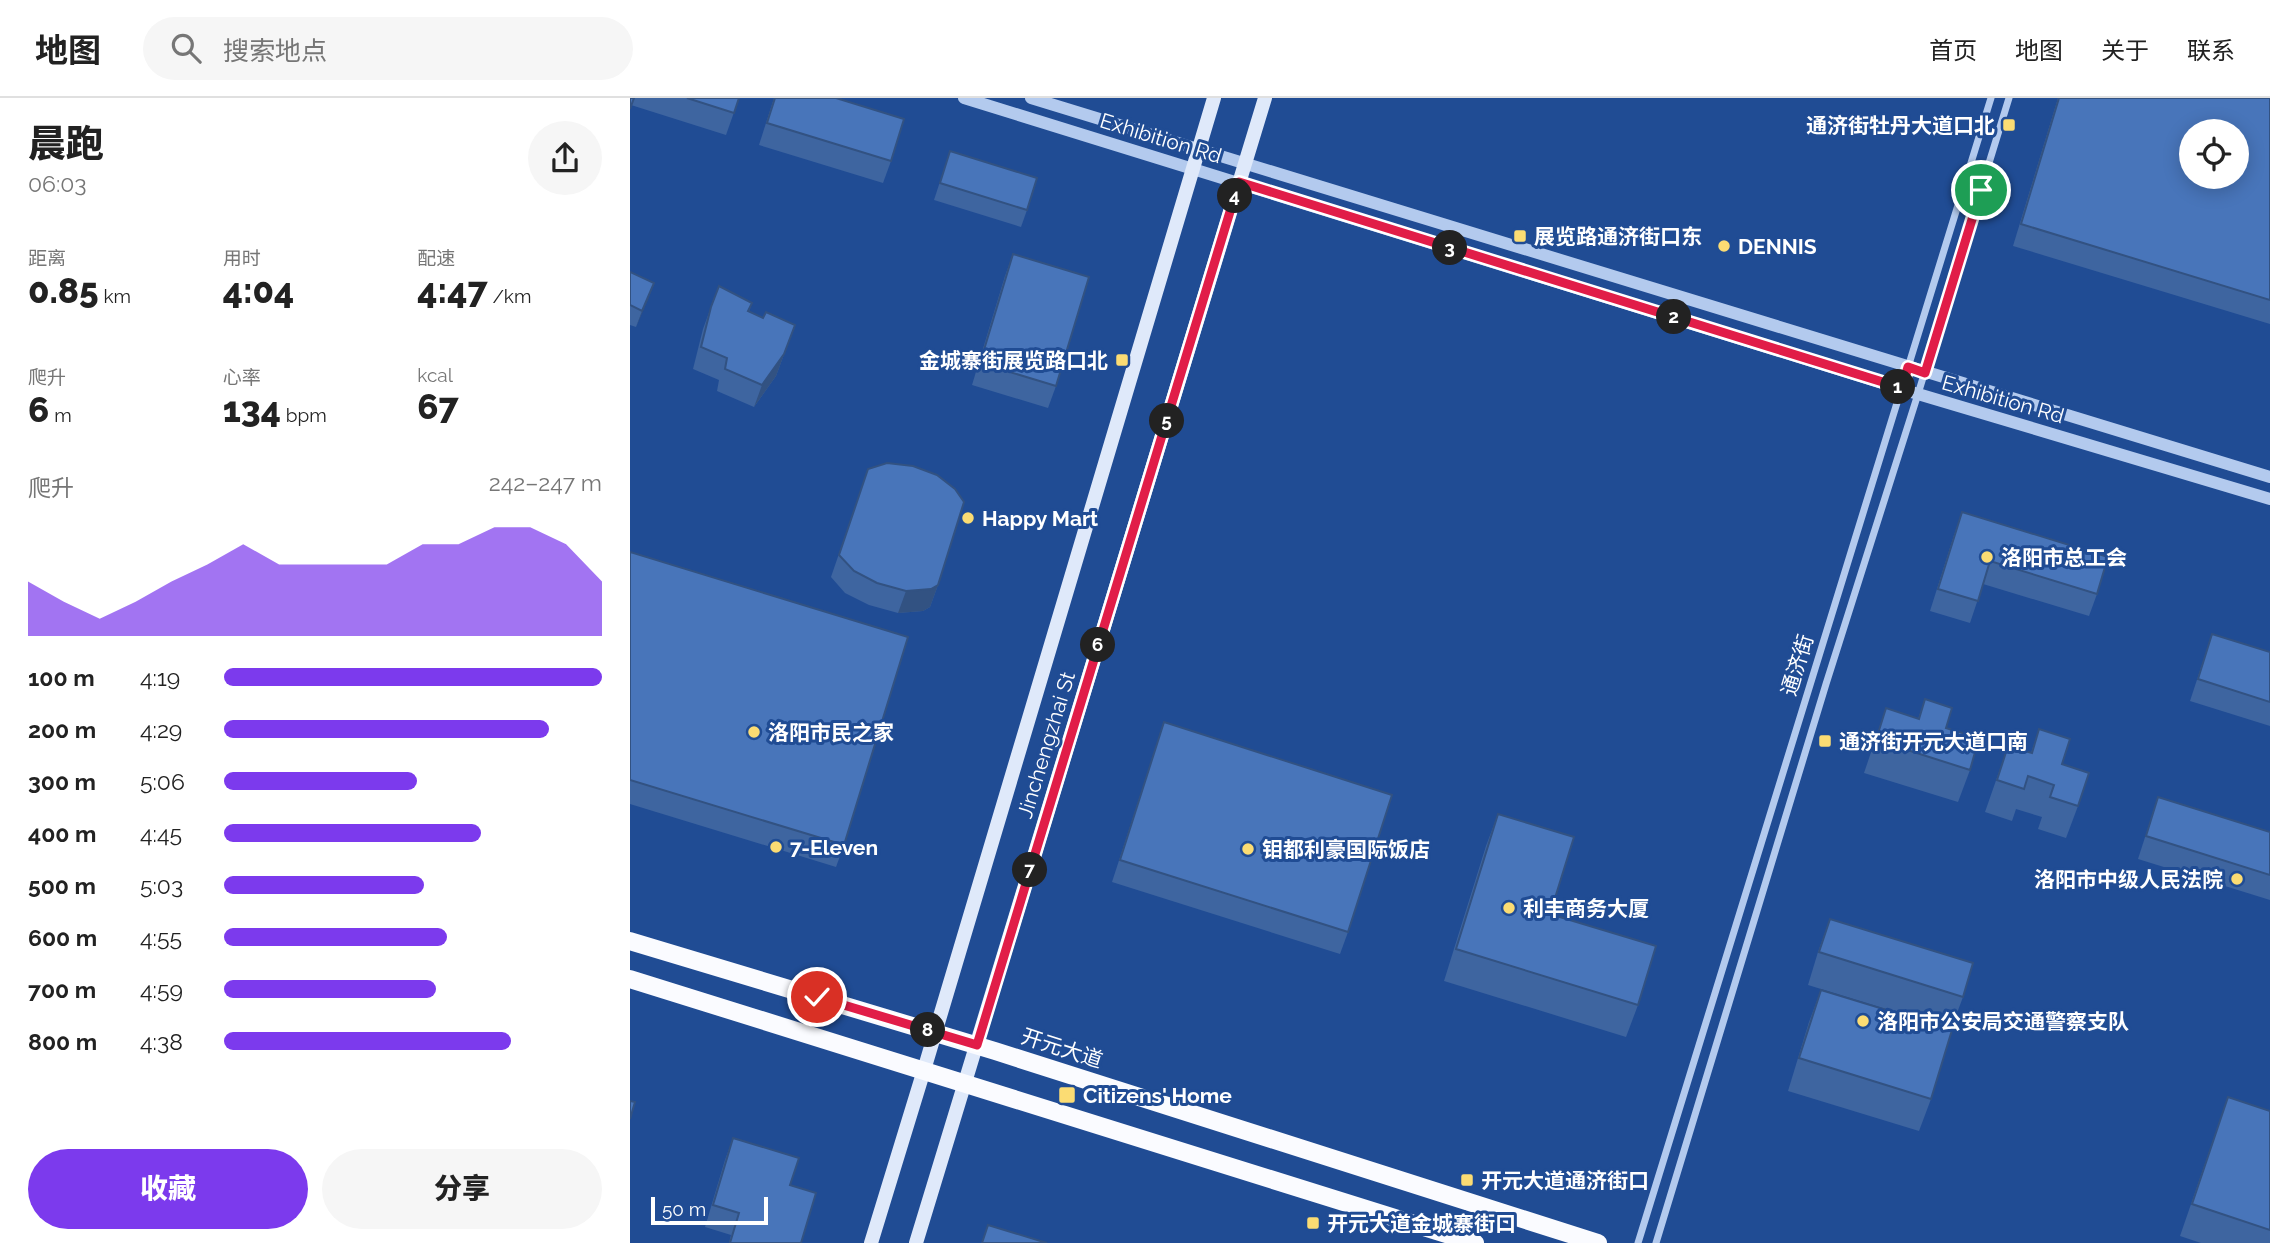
<!DOCTYPE html>
<html lang="zh">
<meta charset="utf-8">
<style>
body{margin:0;font-family:Raleway,"Noto Sans SC",sans-serif;background:#f6f6f6;color:#222;height:100vh;display:flex;flex-direction:column;font-size:26px;white-space:nowrap}
*{box-sizing:border-box;margin:0}
p{font-size:23px;color:#767676}
.icon{flex:none;width:38px;height:38px;fill:none;stroke:currentColor;stroke-width:2;stroke-linecap:round;stroke-linejoin:round}
.map{position:relative;flex:1;overflow:hidden}
.panel{display:flex;flex-direction:column;background:#fff;width:630px}
.panel>*{flex:none}
.buttons{position:absolute;left:1549px;top:21px;display:grid;gap:14px}
.buttons a{display:grid;place-items:center;width:70px;height:70px;border-radius:50%;background:#fff;box-shadow:0 4px 18px #0003;font-size:35px}
.scale{position:absolute;left:21px;bottom:18px;width:117px;box-sizing:border-box;padding-left:7px;border:4px solid #fff;border-top:0;font-size:19px;line-height:24px;white-space:nowrap;color:#fff;-webkit-text-stroke:5px #204c94;paint-order:stroke}
.pin{position:absolute;display:grid;place-items:center;width:60px;height:60px;color:#fff;margin:-30px;border:4px solid #fff;border-radius:50%;box-shadow:0 2px 7px #0007}
.km{position:absolute;width:35px;height:35px;margin:-18px;border-radius:50%;background:#222;color:#fff;font-size:19px;line-height:35px;text-align:center}
.round{display:grid;place-items:center;flex:none;width:74px;height:74px;border-radius:37px;background:#f6f6f6}
.summary{display:flex;align-items:center;justify-content:space-between;height:119px;padding:0 28px}
h1{font-size:38px;font-weight:800;line-height:52px}
.figures{display:grid;grid-template-columns:repeat(3,1fr);gap:10px;height:119px;padding:7px 28px}
.figures div{display:grid;align-content:center}
.figures b{font-size:35px;font-weight:800}
.figures small{font-size:19px;font-weight:400}
.figures p{font-size:19px}
.chart{height:196px;padding:14px 28px}
.chart p{display:flex;justify-content:space-between}
.chart svg{width:100%;height:126px;margin-top:7px;fill:#7c3aed;opacity:.7}
.action{display:flex;gap:14px;margin-top:auto;padding:14px 28px}
.action a{flex:1;height:80px;border-radius:42px;background:#7c3aed;color:#fff;font-size:28px;font-weight:800;line-height:80px;text-align:center}
.action a+a{background:#f6f6f6;color:#222}
ul{padding:0 28px;list-style:none;font-size:23px}
li{display:grid;grid-template-columns:112px 84px 1fr;align-items:center;height:52px}
li i{height:18px;border-radius:9px;background:#7c3aed}
header{display:flex;align-items:center;gap:42px;box-sizing:border-box;height:98px;padding:0 35px;background:#fff;border-bottom:2px solid #e0e0e0}
header strong{font-size:33px}
nav{display:flex;gap:38px;margin-inline-start:auto;font-size:24px}
.search{width:490px;height:63px;background:#f6f6f6;display:flex;align-items:center;gap:18px;box-sizing:border-box;padding:0 24px;border-radius:38px;color:#767676;font-size:26px}
main{display:flex;flex:1;min-height:0}
.map>svg:first-child{display:block}
.lines{fill:none;stroke-linecap:round;stroke-linejoin:round}
.minor{stroke:#b3caee;stroke-width:7}
.tertiary{stroke:#b3caee;stroke-width:12}
.secondary{stroke:#dfe9fa;stroke-width:14}
.primary{stroke:#fafbff;stroke-width:18}
.wall{fill:#3e65a0}
.shaded-wall{fill:#325282}
.building{fill:#4875ba;stroke:#325282;stroke-width:2;fill-rule:evenodd}
.route-casing{stroke:#fff;stroke-width:14}
.route{stroke:#e11d48;stroke-width:9}
.poi-dot{fill:#fbdc73;stroke:#204c94;stroke-width:2.5}
.labels{text-anchor:middle;dominant-baseline:central;stroke-width:6;stroke-linejoin:round;paint-order:stroke}
.poi-label{font-size:21px;font-weight:bold;fill:#fff;stroke:#204c94;text-anchor:start}
.street-label{font-size:21px;fill:#fff;stroke:#204c94}
</style>
<header>
<strong>地图</strong>
<div class="search"><svg class="icon" aria-label="search" viewBox="0 0 24 24"><circle cx="10" cy="10" r="6"/><path d="M15 15l6 6"/></svg>搜索地点</div>
<nav><a>首页</a><a>地图</a><a>关于</a><a>联系</a></nav>
</header>
<main>
<section class="panel">
<div class="summary"><div><h1>晨跑</h1><p>06:03</p></div><a class="round"><svg class="icon" aria-label="share" viewBox="0 0 24 24"><path d="M12 15V3M7 8l5-5 5 5M5 13v7h14v-7"/></svg></a></div>
<div class="figures">
<div><p>距离</p><b>0.85<small> km</small></b></div>
<div><p>用时</p><b>4:04</b></div>
<div><p>配速</p><b>4:47<small> /km</small></b></div>
</div>
<div class="figures">
<div><p>爬升</p><b>6<small> m</small></b></div>
<div><p>心率</p><b>134<small> bpm</small></b></div>
<div><p>kcal</p><b>67</b></div>
</div>
<div class="chart"><p><span>爬升</span>242–247 m</p>
<svg viewBox="0 0 160 44" preserveAspectRatio="none"><path d="M0 44V25L10 32L20 38L30 32L40 25L50 19L60 12L70 19L80 19L90 19L100 19L110 12L120 12L130 6L140 6L150 12L160 25V44z"/></svg>
</div>
<ul>
<li><b>100 m</b>4:19<i style="width:100%"></i></li>
<li><b>200 m</b>4:29<i style="width:86%"></i></li>
<li><b>300 m</b>5:06<i style="width:51%"></i></li>
<li><b>400 m</b>4:45<i style="width:68%"></i></li>
<li><b>500 m</b>5:03<i style="width:53%"></i></li>
<li><b>600 m</b>4:55<i style="width:59%"></i></li>
<li><b>700 m</b>4:59<i style="width:56%"></i></li>
<li><b>800 m</b>4:38<i style="width:76%"></i></li>
</ul>
<div class="action"><a>收藏</a><a>分享</a></div>
</section>
<div class="map">
<svg width="1640" height="1145" viewBox="0 0 1640 1145">
<rect width="100%" height="100%" fill="#204c94"/>
<g class="lines">
<!-- minor -->
<g class="minor">
<polyline points="1008,1145 1361,0"/>
<polyline points="1026,1145 1196,586 1288,296 1379,0"/>
</g>
<!-- tertiary -->
<g class="tertiary">
<polyline points="334,0 1288,296 1640,401"/>
<polyline points="401,0 1640,379"/>
</g>
<!-- secondary -->
<g class="secondary">
<polyline points="241,1145 294,972 584,0"/>
<polyline points="286,1145 635,0"/>
</g>
<!-- primary -->
<g class="primary">
<polyline points="0,843 365,953 968,1145"/>
<polyline points="0,881 845,1145"/>
</g>
</g>
<!-- wall -->
<g class="wall">
<polygon points="0,0 109,0 96,37 1,7"/>
<polygon points="144,0 206,0 261,63 253,85 129,47"/>
<polygon points="1428,0 1640,0 1640,226 1383,148"/>
<polygon points="320,53 397,112 391,129 304,102"/>
<polygon points="383,156 426,288 418,310 342,287 375,178"/>
<polygon points="0,174 24,185 6,229 0,227"/>
<polygon points="122,205 119,214 133,220 165,227 146,278 124,309 87,293 89,282 63,271 73,231 81,209"/>
<polygon points="238,371 308,487 300,509 293,513 268,515 239,507 215,495 201,479"/>
<polygon points="1332,414 1467,496 1459,518 1353,486 1340,525 1300,513 1324,437"/>
<polygon points="0,454 214,747 206,769 0,706"/>
<polygon points="1582,536 1640,554 1640,628 1560,603"/>
<polygon points="1295,601 1316,630 1340,672 1328,704 1234,675 1256,610 1288,621"/>
<polygon points="534,624 718,834 710,856 482,784"/>
<polygon points="1409,631 1432,666 1448,708 1436,740 1408,731 1412,719 1386,711 1382,723 1355,714 1378,648 1401,655"/>
<polygon points="1528,699 1640,734 1640,802 1508,761"/>
<polygon points="868,716 920,816 1008,907 996,939 814,883 856,748"/>
<polygon points="1200,821 1333,899 1321,931 1178,887 1188,854"/>
<polygon points="1191,892 1301,1001 1289,1033 1158,993 1179,924"/>
<polygon points="1598,999 1640,1013 1640,1145 1571,1145 1550,1138"/>
<polygon points="103,1040 160,1087 171,1145 99,1145 101,1137 75,1129 95,1062"/>
</g>
<!-- shaded-wall -->
<g class="shaded-wall">
<polygon points="24,185 18,202 6,229 12,213"/>
<polygon points="165,227 146,278 124,309 132,287"/>
<polygon points="308,487 300,509 293,513 268,515 276,493"/>
</g>
<!-- building -->
<g class="building">
<polygon points="0,0 4,0 0,11"/>
<polygon points="57,0 109,0 104,15"/>
<polygon points="145,0 206,0 274,21 261,63 137,25"/>
<path d="M1429 0H1640V202L1391 126ZM1561 33H1606V79H1561Z"/>
<polygon points="320,53 407,80 397,112 310,85"/>
<polygon points="383,156 459,179 426,288 350,265"/>
<polygon points="0,174 24,185 12,213 0,207"/>
<polygon points="89,188 122,205 118,213 133,220 136,214 165,227 154,256 132,287 95,271 97,260 71,249 81,209"/>
<polygon points="257,365 283,368 307,377 325,391 334,404 308,487 301,491 276,493 247,485 224,473 209,457 238,371"/>
<polygon points="1332,414 1478,459 1467,496 1360,463 1348,503 1308,491"/>
<polygon points="0,454 278,539 214,747 0,682"/>
<polygon points="1582,536 1640,554 1640,604 1568,581"/>
<polygon points="1295,601 1322,610 1316,630 1349,640 1340,672 1246,642 1256,610 1289,621"/>
<polygon points="534,624 762,697 718,834 490,762"/>
<polygon points="1409,631 1440,641 1432,666 1459,675 1448,708 1420,699 1424,687 1398,678 1394,691 1367,682 1378,648 1402,655"/>
<polygon points="1528,699 1640,734 1640,777 1516,738"/>
<polygon points="868,716 944,739 920,816 1026,848 1008,907 826,851"/>
<polygon points="1200,821 1343,865 1333,899 1189,854"/>
<polygon points="1191,892 1322,932 1301,1001 1169,960"/>
<polygon points="1598,999 1640,1013 1640,1132 1562,1106"/>
<polygon points="0,1003 5,1004 0,1021"/>
<polygon points="103,1040 169,1060 160,1087 186,1095 171,1145 100,1145 109,1115 83,1107"/>
<polygon points="358,1127 417,1145 352,1145"/>
</g>
<g class="lines">
<!-- route casing -->
<g class="route-casing">
<polyline id="route" points="187,899 347,947 609,84 1272,290 1278,269 1295,275 1351,92"/>
</g>
<!-- route -->
<use href="#route" class="route"/>
</g>
<!-- markers -->
<g class="poi-dot">
<rect x="1372" y="20" width="14" height="14" rx="3.5"/>
<rect x="883" y="131" width="14" height="14" rx="3.5"/>
<circle cx="1094" cy="148" r="7"/>
<rect x="485" y="255" width="14" height="14" rx="3.5"/>
<circle cx="338" cy="420" r="7"/>
<circle cx="1357" cy="459" r="7"/>
<circle cx="124" cy="634" r="7"/>
<rect x="1188" y="636" width="14" height="14" rx="3.5"/>
<circle cx="146" cy="749" r="7"/>
<circle cx="618" cy="751" r="7"/>
<circle cx="1607" cy="781" r="7"/>
<circle cx="879" cy="810" r="7"/>
<circle cx="1233" cy="923" r="7"/>
<rect x="428" y="988" width="18" height="18" rx="3.5"/>
<rect x="830" y="1075" width="14" height="14" rx="3.5"/>
<rect x="676" y="1118" width="14" height="14" rx="3.5"/>
</g>
<g class="labels">
<!-- poi labels -->
<g class="poi-label">
<text x="1365" y="27" text-anchor="end">通济街牡丹大道口北</text>
<text x="904" y="138">展览路通济街口东</text>
<text x="1108" y="148">DENNIS</text>
<text x="478" y="262" text-anchor="end">金城寨街展览路口北</text>
<text x="352" y="420">Happy Mart</text>
<text x="1371" y="459">洛阳市总工会</text>
<text x="138" y="634">洛阳市民之家</text>
<text x="1209" y="643">通济街开元大道口南</text>
<text x="160" y="749">7-Eleven</text>
<text x="632" y="751">钼都利豪国际饭店</text>
<text x="1593" y="781" text-anchor="end">洛阳市中级人民法院</text>
<text x="893" y="810">利丰商务大厦</text>
<text x="1247" y="923">洛阳市公安局交通警察支队</text>
<text x="453" y="997">Citizens' Home</text>
<text x="851" y="1082">开元大道通济街口</text>
<text x="697" y="1125">开元大道金城寨街口</text>
</g>
<!-- street labels -->
<g class="street-label">
<text transform="translate(531 40) rotate(17)">Exhibition Rd</text>
<text transform="translate(1373 301) rotate(16)">Exhibition Rd</text>
<text transform="translate(1167 567) rotate(-73)">通济街</text>
<text transform="translate(416 647) rotate(-73)">Jinchengzhai St</text>
<text transform="translate(432 950) rotate(18)">开元大道</text>
</g>
</g>
</svg>
<div class="buttons">
<a><svg class="icon" aria-label="locate" viewBox="0 0 24 24"><circle cx="12" cy="12" r="6"/><path d="M12 2v4M12 18v4M2 12h4M18 12h4"/></svg></a>
</div>
<div class="scale">50 m</div>
<div class="pin" style="left:1351px;top:92px;background:#1e9e55"><svg class="icon" aria-label="arrive" viewBox="0 0 24 24"><path d="M6 21V4h12l-3 4 3 4H6"/></svg></div>
<div class="pin" style="left:187px;top:899px;background:#d93025"><svg class="icon" aria-label="check" viewBox="0 0 24 24"><path d="M5 12l5 5 9-10"/></svg></div>
<b class="km" style="left:1268px;top:289px">1</b>
<b class="km" style="left:1044px;top:219px">2</b>
<b class="km" style="left:820px;top:150px">3</b>
<b class="km" style="left:605px;top:98px">4</b>
<b class="km" style="left:537px;top:323px">5</b>
<b class="km" style="left:468px;top:547px">6</b>
<b class="km" style="left:400px;top:772px">7</b>
<b class="km" style="left:298px;top:932px">8</b>
</div>
</main>
